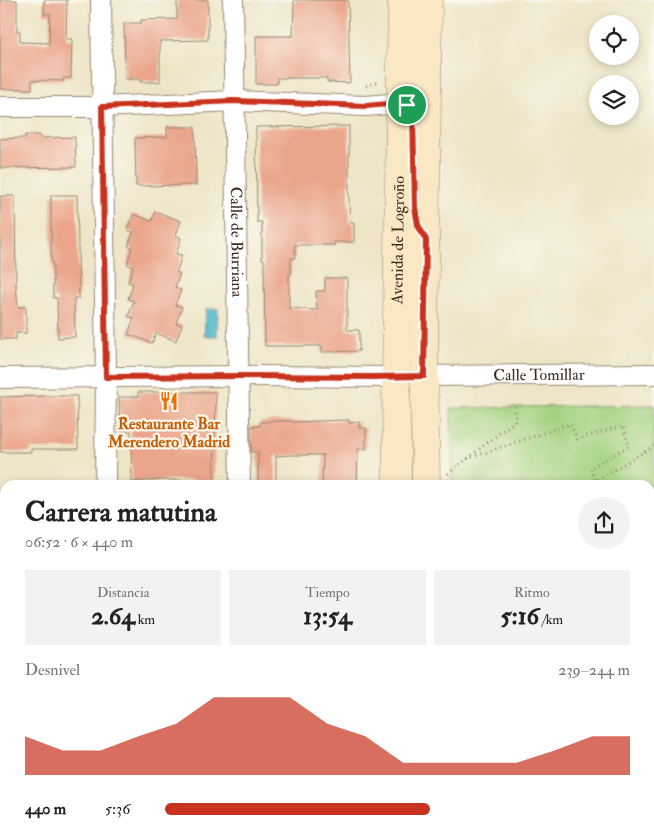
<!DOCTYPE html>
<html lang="es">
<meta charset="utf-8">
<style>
body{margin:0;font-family:"IM FELL Double Pica",serif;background:#f2f2f2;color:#222;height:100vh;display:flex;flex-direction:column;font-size:19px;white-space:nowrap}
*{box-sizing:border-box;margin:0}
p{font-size:16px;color:#767676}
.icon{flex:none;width:28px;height:28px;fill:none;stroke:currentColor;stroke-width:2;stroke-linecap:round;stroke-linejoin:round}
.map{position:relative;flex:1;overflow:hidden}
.sheet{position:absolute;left:0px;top:480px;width:655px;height:359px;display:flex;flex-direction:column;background:#fff;border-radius:15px 15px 0 0;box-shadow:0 2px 8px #0003}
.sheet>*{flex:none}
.controls{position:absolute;left:589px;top:15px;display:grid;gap:10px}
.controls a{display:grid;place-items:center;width:50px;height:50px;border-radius:50%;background:#fff;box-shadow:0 2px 8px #0003;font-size:25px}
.pin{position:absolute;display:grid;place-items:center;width:42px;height:42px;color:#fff;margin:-21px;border:2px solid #fff;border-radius:50%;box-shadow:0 1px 5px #0007}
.round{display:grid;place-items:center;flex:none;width:52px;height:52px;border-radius:26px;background:#f2f2f2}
.summary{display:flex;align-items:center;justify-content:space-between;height:85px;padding:0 25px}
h1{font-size:28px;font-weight:700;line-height:38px}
.figures{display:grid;grid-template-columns:repeat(3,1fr);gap:8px;height:85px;padding:5px 25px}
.figures div{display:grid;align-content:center;border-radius:0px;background:#f2f2f2;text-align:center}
.figures b{font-size:25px;font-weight:700}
.figures small{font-size:14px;font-weight:400}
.figures p{font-size:14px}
.chart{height:140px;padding:10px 25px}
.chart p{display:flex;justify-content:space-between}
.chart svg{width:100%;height:90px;margin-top:5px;fill:#c8321e;opacity:.7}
ul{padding:0 25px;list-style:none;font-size:16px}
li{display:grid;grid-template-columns:80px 60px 1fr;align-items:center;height:38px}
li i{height:12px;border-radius:6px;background:#c8321e}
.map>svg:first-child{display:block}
.green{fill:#a3d27f;stroke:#6f7e4e}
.water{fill:#4db7cb;stroke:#447074}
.building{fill:#eaa58a}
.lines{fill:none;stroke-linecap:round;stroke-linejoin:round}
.minor-casing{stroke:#948872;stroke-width:22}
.secondary-casing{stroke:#948872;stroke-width:29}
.path{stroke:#948872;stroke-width:3;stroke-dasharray:1 4;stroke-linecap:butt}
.minor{stroke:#fff;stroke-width:20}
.secondary{stroke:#fae7c3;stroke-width:28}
.route-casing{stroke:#fff;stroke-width:10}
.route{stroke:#c8321e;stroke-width:6}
.labels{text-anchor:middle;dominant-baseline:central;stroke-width:4.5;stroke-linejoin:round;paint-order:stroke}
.street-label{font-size:16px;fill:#3b2a1e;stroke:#fbf7ec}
.food-label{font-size:16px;font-weight:bold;fill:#c56008;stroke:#fbf7ec}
</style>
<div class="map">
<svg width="654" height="838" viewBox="0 0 654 838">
<rect width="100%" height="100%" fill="#fbf7ec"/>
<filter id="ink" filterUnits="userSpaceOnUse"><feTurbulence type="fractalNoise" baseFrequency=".02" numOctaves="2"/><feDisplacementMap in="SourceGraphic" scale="10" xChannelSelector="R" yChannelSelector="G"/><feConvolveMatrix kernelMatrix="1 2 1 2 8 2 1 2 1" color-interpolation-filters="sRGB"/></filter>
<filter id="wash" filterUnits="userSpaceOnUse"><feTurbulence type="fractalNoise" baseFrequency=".0096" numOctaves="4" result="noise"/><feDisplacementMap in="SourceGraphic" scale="20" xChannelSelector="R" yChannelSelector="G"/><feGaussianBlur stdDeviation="1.12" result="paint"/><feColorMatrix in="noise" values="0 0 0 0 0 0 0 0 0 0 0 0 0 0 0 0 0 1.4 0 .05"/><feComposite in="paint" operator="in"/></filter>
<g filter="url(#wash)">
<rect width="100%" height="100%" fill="#eee5c7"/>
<!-- green -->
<polygon class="green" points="654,405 654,838 447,838 448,834 650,834 650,485 452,485 451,408"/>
<!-- water -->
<polygon class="water" points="206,309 218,309 217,336 204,336"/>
<g id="blocks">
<!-- building -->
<g class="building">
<polygon points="0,0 17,0 17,31 20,31 20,42 49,43 50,14 44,14 44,0 67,0 66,39 72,39 71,78 63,78 64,81 32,80 32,89 0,89"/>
<polygon points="177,0 208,0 208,40 160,41 160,82 140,82 140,79 125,79 124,23 141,23 141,20 177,19"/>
<polygon points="294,0 348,0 350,83 327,82 327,78 277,78 277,84 256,84 256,36 293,36"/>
<polygon points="349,126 349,203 350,223 354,223 354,242 334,242 335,245 295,245 295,258 291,258 291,274 289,274 289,308 317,310 316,291 325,291 325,278 347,278 347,330 359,330 359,351 322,352 322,346 265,346 264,259 262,259 262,222 257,222 256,127"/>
<polygon points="167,127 195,127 196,185 136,186 135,138 167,137"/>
<polygon points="25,135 40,135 40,138 75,137 76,167 0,168 0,139 25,138"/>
<polygon points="51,195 77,195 79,298 74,298 75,337 58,338 57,298 53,298 53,267 51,258"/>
<polygon points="0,196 15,196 16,287 18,307 26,307 26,333 16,333 16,339 0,339"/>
<polygon points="155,211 181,221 176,235 181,238 176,254 182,255 176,273 180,273 175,288 181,290 175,305 182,307 176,323 182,325 176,341 156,333 152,343 128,334 134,318 128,316 134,301 128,299 133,284 128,282 133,267 127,264 132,248 128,246 133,232 127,230 133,214 152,221"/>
<polygon points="138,392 216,392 214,480 161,480 132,482 131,431 120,431 119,397 138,397"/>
<polygon points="45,396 77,396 78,449 31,449 31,452 0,452 0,397"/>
<polygon points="349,420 349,423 359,422 359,428 366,428 366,449 358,449 357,485 322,485 323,455 291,455 276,456 276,485 258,485 258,452 251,452 251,426 260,426 260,422 269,422 269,421 291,421 291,422"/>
</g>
</g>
</g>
<g filter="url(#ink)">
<use href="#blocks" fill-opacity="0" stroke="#948872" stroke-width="1"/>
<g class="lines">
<!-- minor casing -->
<g class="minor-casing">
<g id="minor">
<polyline points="101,0 106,377 105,485"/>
<path id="s1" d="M233 0 240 485"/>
<polyline points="0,107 102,107 234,101 366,106 399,103 407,105 411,108"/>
<path id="s2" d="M424 376 654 374"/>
<polyline points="0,378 239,376 396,377"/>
<polyline points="0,646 5,646"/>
<polyline points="108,834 108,838"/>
<polyline points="239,838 239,834"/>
</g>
</g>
<!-- secondary casing -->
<g class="secondary-casing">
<g id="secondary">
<path id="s3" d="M397 485 396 377 402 0"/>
<polyline points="426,485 424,355 428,0"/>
<polyline points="400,834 400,838"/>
<polyline points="426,838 426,834"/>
</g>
</g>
<!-- path -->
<g class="path">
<polyline points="366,86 380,81"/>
<polyline points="467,459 570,424 577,439 623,426 629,446 590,468 595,481"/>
<polyline points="448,474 516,420 515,405"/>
<polyline points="589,485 654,446"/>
<polyline points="650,502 654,501"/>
</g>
<!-- minor -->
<use href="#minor" class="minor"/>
<!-- secondary -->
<use href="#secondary" class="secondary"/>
</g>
</g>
<g class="lines" filter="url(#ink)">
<!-- route casing -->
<g class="route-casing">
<polygon id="route" points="234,101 366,106 399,103 411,108 413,114 415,207 418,225 426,240 424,376 373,377 239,376 106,377 102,107"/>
</g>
<!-- route -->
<use href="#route" class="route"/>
</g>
<!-- icons -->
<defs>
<g id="restaurant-bare" transform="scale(1.5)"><path d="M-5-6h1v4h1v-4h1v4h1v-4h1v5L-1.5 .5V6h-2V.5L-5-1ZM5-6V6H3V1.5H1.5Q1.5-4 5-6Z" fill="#e8710a" stroke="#fbf7ec" stroke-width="2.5" paint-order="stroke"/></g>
</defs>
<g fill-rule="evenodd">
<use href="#restaurant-bare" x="169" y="401"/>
</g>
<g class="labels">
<!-- street labels -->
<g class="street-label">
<text stroke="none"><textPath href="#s3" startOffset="245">Avenida de Logroño</textPath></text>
<text stroke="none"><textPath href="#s1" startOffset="242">Calle de Burriana</textPath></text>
<text stroke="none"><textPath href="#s2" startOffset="115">Calle Tomillar</textPath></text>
</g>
<!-- food labels -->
<g class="food-label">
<text x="169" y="424">Restaurante Bar<tspan x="169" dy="18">Merendero Madrid</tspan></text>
</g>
</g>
</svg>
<div class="controls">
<a><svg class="icon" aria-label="locate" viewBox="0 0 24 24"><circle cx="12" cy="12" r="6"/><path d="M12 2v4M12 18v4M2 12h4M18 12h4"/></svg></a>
<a><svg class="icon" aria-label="layers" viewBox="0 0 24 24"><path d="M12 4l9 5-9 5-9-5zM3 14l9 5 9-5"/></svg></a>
</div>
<div class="pin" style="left:407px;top:105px;background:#1e9e55"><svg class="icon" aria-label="arrive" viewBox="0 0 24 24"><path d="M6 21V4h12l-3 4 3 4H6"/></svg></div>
<section class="sheet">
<div class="summary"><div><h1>Carrera matutina</h1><p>06:52 · 6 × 440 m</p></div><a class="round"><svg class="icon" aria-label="share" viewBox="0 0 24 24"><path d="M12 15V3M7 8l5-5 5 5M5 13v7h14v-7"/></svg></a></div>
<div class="figures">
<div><p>Distancia</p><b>2.64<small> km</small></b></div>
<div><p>Tiempo</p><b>13:54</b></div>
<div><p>Ritmo</p><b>5:16<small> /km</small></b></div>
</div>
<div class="chart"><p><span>Desnivel</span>239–244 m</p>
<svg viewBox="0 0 160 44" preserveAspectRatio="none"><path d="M0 44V25L10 32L20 32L30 25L40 19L50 6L60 6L70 6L80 19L90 25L100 38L110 38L120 38L130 38L140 32L150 25L160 25V44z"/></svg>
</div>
<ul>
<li><b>440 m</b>5:36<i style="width:57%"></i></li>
</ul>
</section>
</div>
